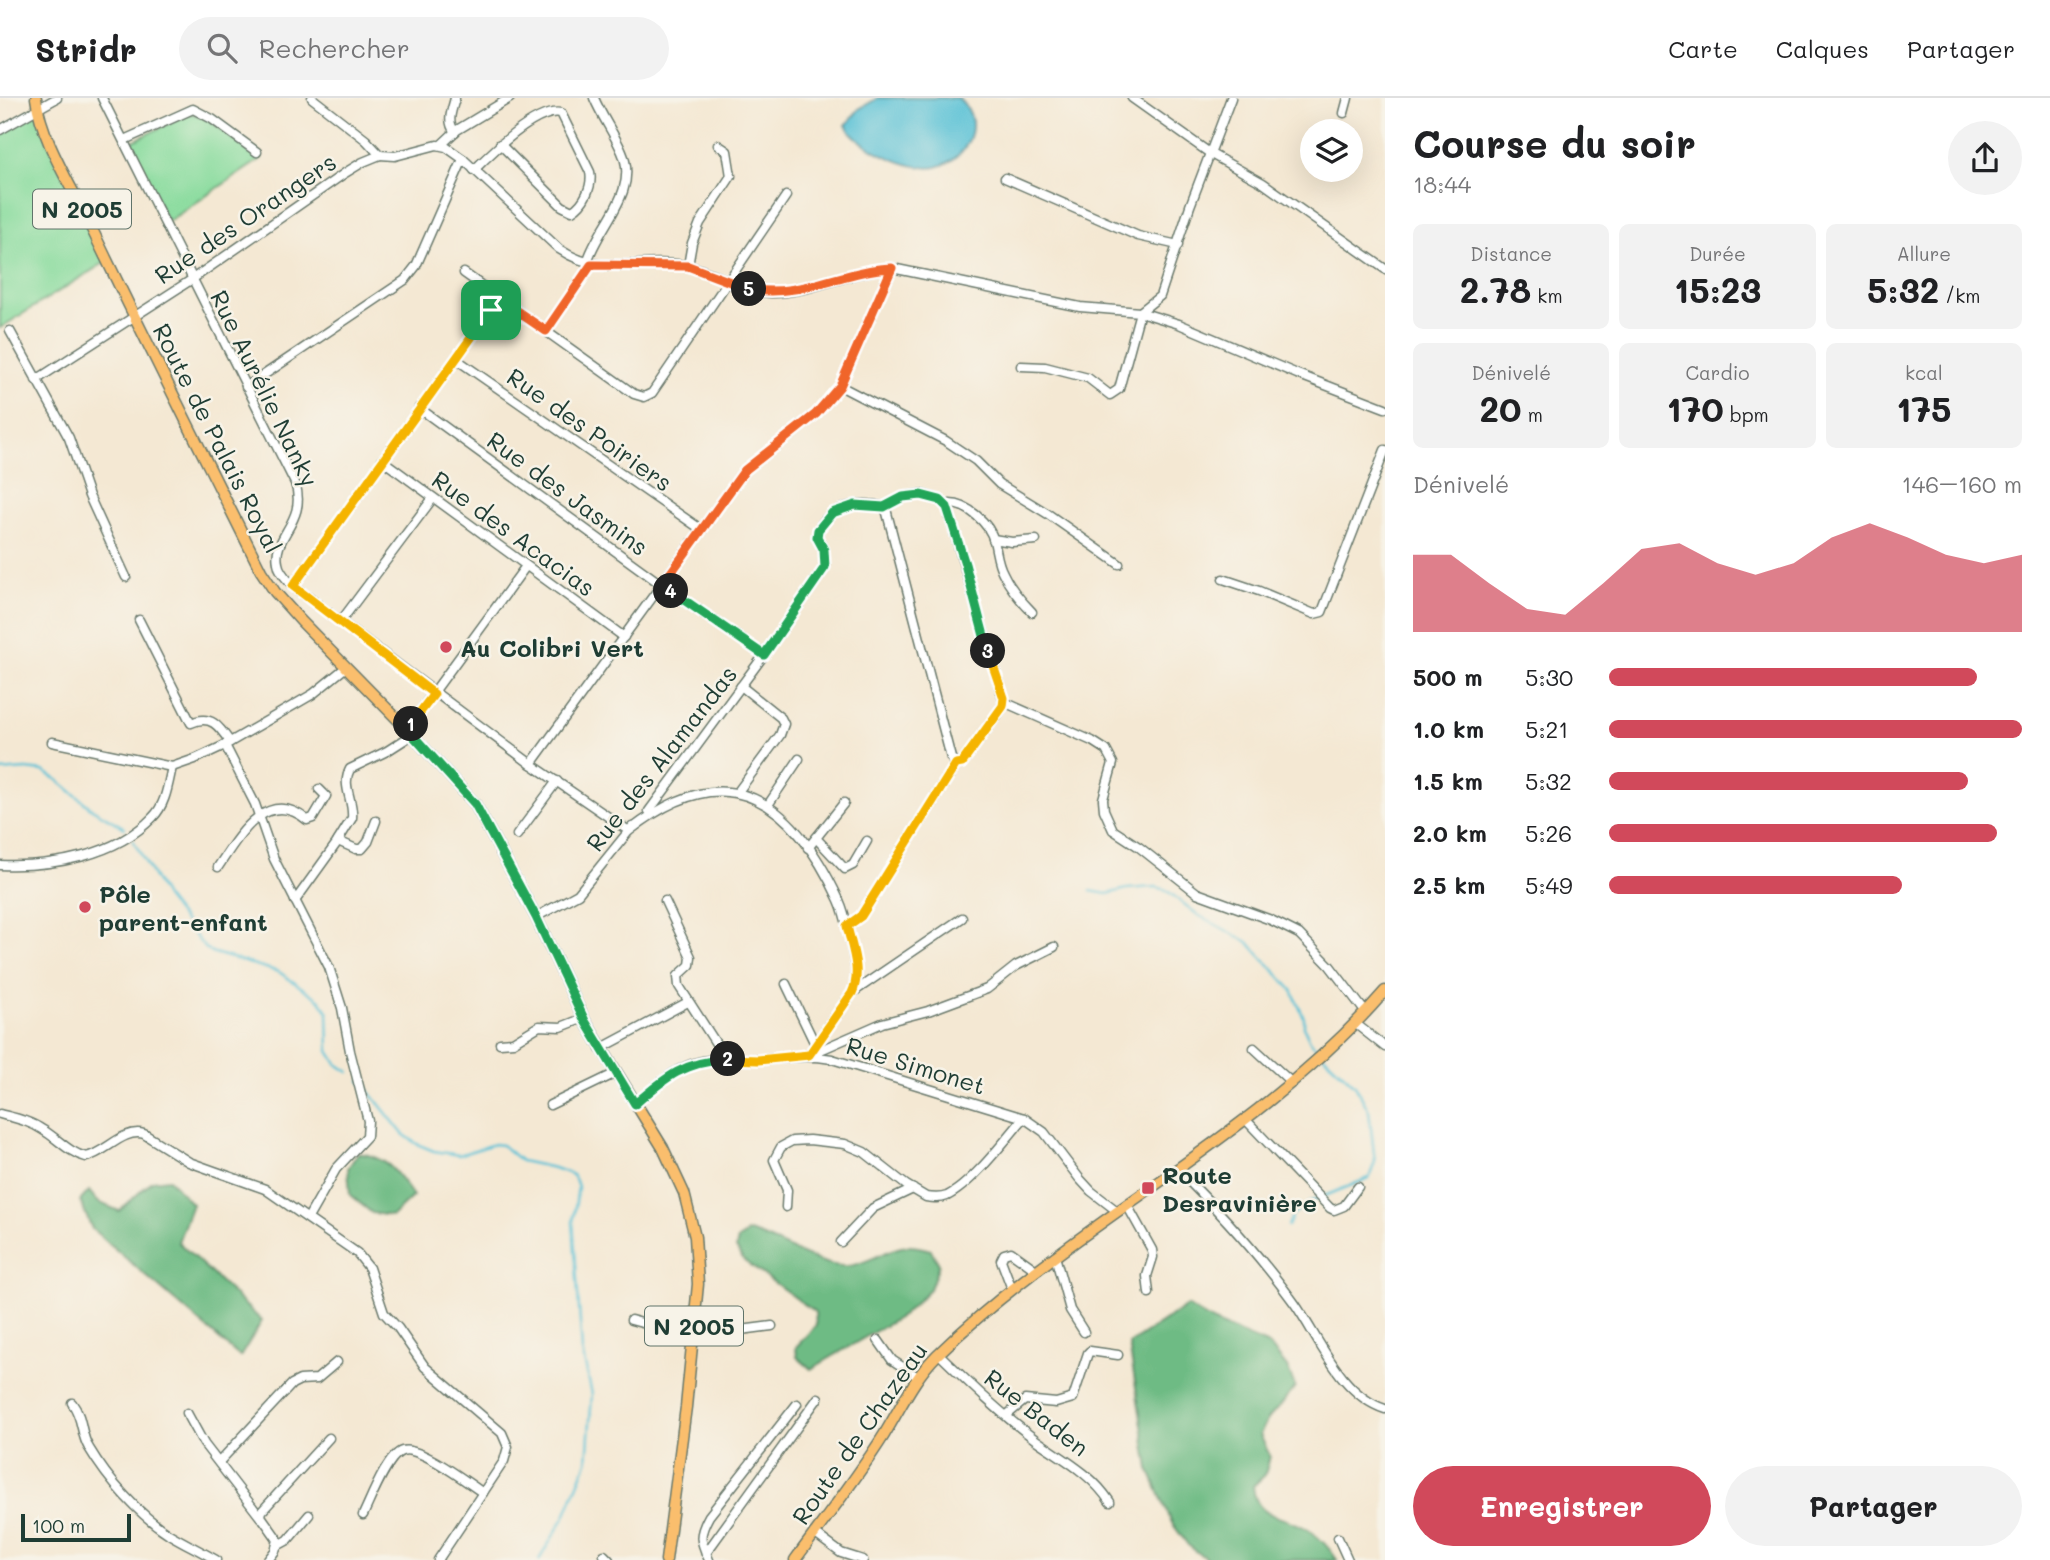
<!DOCTYPE html>
<html lang="fr">
<meta charset="utf-8">
<style>
body{margin:0;font-family:Mali,sans-serif;background:#f2f2f2;color:#202124;height:100vh;display:flex;flex-direction:column;font-size:26px;white-space:nowrap}
*{box-sizing:border-box;margin:0}
p{font-size:23px;color:#757577}
.icon{flex:none;width:38px;height:38px;fill:none;stroke:currentColor;stroke-width:2;stroke-linecap:round;stroke-linejoin:round}
.map{position:relative;flex:1;overflow:hidden}
.panel{display:flex;flex-direction:column;background:#fff;width:665px}
.panel>*{flex:none}
.controls{position:absolute;left:1300px;top:21px;display:grid;gap:14px}
.controls a{display:grid;place-items:center;width:63px;height:63px;border-radius:50%;background:#fff;box-shadow:0 7px 28px #0002;font-size:35px}
.scale{position:absolute;left:21px;bottom:18px;width:110px;box-sizing:border-box;padding-left:7px;border:4px solid #1f3d34;border-top:0;font-size:19px;line-height:24px;white-space:nowrap;color:#1f3d34;-webkit-text-stroke:5px #f7f3e8;paint-order:stroke}
.pin{position:absolute;display:grid;place-items:center;width:60px;height:60px;color:#fff;margin:-30px;border-radius:14px;box-shadow:0 4px 10px #0006}
.km{position:absolute;width:35px;height:35px;margin:-18px;border-radius:50%;background:#222;color:#fff;font-size:19px;line-height:35px;text-align:center}
.round{display:grid;place-items:center;flex:none;width:74px;height:74px;border-radius:37px;background:#f2f2f2}
.overview{display:flex;align-items:center;justify-content:space-between;height:119px;padding:0 28px}
h1{font-size:38px;font-weight:800;line-height:52px}
.stats{display:grid;grid-template-columns:repeat(3,1fr);gap:10px;height:119px;padding:7px 28px}
.stats div{display:grid;align-content:center;border-radius:10px;background:#f2f2f2;text-align:center}
.stats b{font-size:35px;font-weight:800}
.stats small{font-size:19px;font-weight:400}
.stats p{font-size:19px}
.chart{height:196px;padding:14px 28px}
.chart p{display:flex;justify-content:space-between}
.chart svg{width:100%;height:126px;margin-top:7px;fill:#d1495b;opacity:.7}
.primary-button{display:flex;gap:14px;margin-top:auto;padding:14px 28px}
.primary-button a{flex:1;height:80px;border-radius:42px;background:#d1495b;color:#fff;font-size:28px;font-weight:800;line-height:80px;text-align:center}
.primary-button a+a{background:#f2f2f2;color:#202124}
ul{padding:0 28px;list-style:none;font-size:23px}
li{display:grid;grid-template-columns:112px 84px 1fr;align-items:center;height:52px}
li i{height:18px;border-radius:9px;background:#d1495b}
header{display:flex;align-items:center;gap:42px;box-sizing:border-box;height:98px;padding:0 35px;background:#fff;border-bottom:2px solid #e0e0e0}
header strong{font-size:33px}
nav{display:flex;gap:38px;margin-inline-start:auto;font-size:24px}
.search{width:490px;height:63px;background:#f2f2f2;display:flex;align-items:center;gap:18px;box-sizing:border-box;padding:0 24px;border-radius:38px;color:#757577;font-size:26px}
main{display:flex;flex:1;min-height:0}
.map>svg:first-child{display:block}
.green{fill:#88db9d;stroke:#548c68;stroke-width:2}
.forest{fill:#6ebb84;stroke:#467c5c;stroke-width:2}
.water{fill:#59c1d6;stroke:#3c7f85;stroke-width:2}
.lines{fill:none;stroke-linecap:round;stroke-linejoin:round}
.stream{stroke:#59c1d6;stroke-width:2.5}
.minor-casing{stroke:#6a796c;stroke-width:11}
.major-casing{stroke:#6a796c;stroke-width:13}
.minor{stroke:#fff;stroke-width:8}
.major{stroke:#fabe6d;stroke-width:10}
.split-1-casing{stroke:#fff;stroke-width:14}
.split-2-casing{stroke:#fff;stroke-width:14}
.split-3-casing{stroke:#fff;stroke-width:14}
.split-4-casing{stroke:#fff;stroke-width:14}
.split-5-casing{stroke:#fff;stroke-width:14}
.split-6-casing{stroke:#fff;stroke-width:14}
.split-1{stroke:#f5b400;stroke-width:9}
.split-2{stroke:#22a559;stroke-width:9}
.split-3{stroke:#f5b400;stroke-width:9}
.split-4{stroke:#22a559;stroke-width:9}
.split-5{stroke:#f0652b;stroke-width:9}
.split-6{stroke:#f0652b;stroke-width:9}
.poi-dot{fill:#d1495b;stroke:#f7f3e8;stroke-width:2.5}
.labels{text-anchor:middle;dominant-baseline:central;stroke-width:5;stroke-linejoin:round;paint-order:stroke}
.shield{fill:#f7f3e8;stroke:#60746a;stroke-width:2}
.shield-label{font-size:23px;font-weight:bold;fill:#1f3d34}
.street-label{font-size:24px;fill:#1f3d34;stroke:#f7f3e8}
.poi-label{font-size:24px;font-weight:bold;fill:#1f3d34;stroke:#f7f3e8;text-anchor:start}
</style>
<header>
<strong>Stridr</strong>
<div class="search"><svg class="icon" aria-label="search" viewBox="0 0 24 24"><circle cx="10" cy="10" r="6"/><path d="M15 15l6 6"/></svg>Rechercher</div>
<nav><a>Carte</a><a>Calques</a><a>Partager</a></nav>
</header>
<main>
<div class="map">
<svg width="1385" height="1462" viewBox="0 0 1385 1462">
<rect width="100%" height="100%" fill="#f7f3e8"/>
<filter id="ink" filterUnits="userSpaceOnUse"><feTurbulence type="fractalNoise" baseFrequency=".0143" numOctaves="2"/><feDisplacementMap in="SourceGraphic" scale="14" xChannelSelector="R" yChannelSelector="G"/><feConvolveMatrix kernelMatrix="1 2 1 2 8 2 1 2 1" color-interpolation-filters="sRGB"/></filter>
<filter id="wash" filterUnits="userSpaceOnUse"><feTurbulence type="fractalNoise" baseFrequency=".00686" numOctaves="4" result="noise"/><feDisplacementMap in="SourceGraphic" scale="28" xChannelSelector="R" yChannelSelector="G"/><feGaussianBlur stdDeviation="1.57" result="paint"/><feColorMatrix in="noise" values="0 0 0 0 0 0 0 0 0 0 0 0 0 0 0 0 0 1.4 0 .05"/><feComposite in="paint" operator="in"/></filter>
<g filter="url(#wash)">
<rect width="100%" height="100%" fill="#f4e8d3"/>
<!-- green -->
<g class="green">
<polygon points="38,12 107,163 0,230 0,32"/>
<polygon points="190,15 205,19 261,61 167,124 129,45"/>
</g>
<!-- forest -->
<g class="forest">
<path d="M358 1055C389 1059 397 1075 413 1098L392 1118 372 1115 350 1097 348 1070Z"/>
<polygon points="169,1081 192,1106 178,1144 262,1223 240,1259 92,1131 80,1103 89,1093 98,1104 119,1113 152,1083"/>
<path d="M749 1134C777 1142 821 1170 847 1168 867 1167 891 1148 909 1148 916 1148 924 1150 931 1152L939 1166 930 1191 903 1217 811 1271 797 1259 796 1249 816 1227 815 1214 743 1162 736 1150 738 1141Z"/>
<path d="M1187 1208 1214 1224 1269 1247 1287 1269 1295 1288C1285 1308 1267 1315 1260 1337L1270 1358 1265 1377 1253 1388C1256 1425 1287 1415 1310 1433 1320 1440 1331 1452 1337 1462H1208L1188 1447 1172 1425 1149 1371 1129 1246Z"/>
</g>
<!-- water -->
<path class="water" d="M878 0H958C987 23 967 62 936 69 912 74 857 49 846 27L859 11Z"/>
<g class="lines">
<!-- stream -->
<g class="stream">
<polyline points="0,673 26,671 43,673 58,682 92,711 125,730"/>
<polyline points="133,742 165,799 204,849 211,854 279,874 320,902 328,914 329,953 337,966 349,974"/>
<polyline points="1091,793 1107,796 1127,791 1156,789 1166,792 1198,817 1248,844 1292,892 1304,920 1304,930 1310,943 1319,953"/>
<polyline points="360,982 403,1036 417,1046 434,1053 459,1057 494,1046 502,1047 521,1063 554,1070 573,1077 576,1083 578,1089 573,1124 582,1253 592,1296 587,1364 565,1418 539,1462"/>
<polyline points="1288,1128 1292,1118 1310,1104 1369,1080 1375,1064 1369,1013 1355,987 1324,958"/>
</g>
</g>
</g>
<g filter="url(#ink)">
<g class="lines">
<!-- minor casing -->
<g class="minor-casing">
<g id="minor">
<path d="M102 0 295 385C308 423 272 438 278 465 279 474 287 481 293 488L531 666 629 733C658 710 697 687 736 695 786 705 819 759 839 802 846 817 848 833 852 849 855 866 859 879 852 895L809 957"/>
<path d="M312 0 366 42 380 57 395 58 437 47 446 49 463 61 559 151C604 181 638 159 684 167 715 172 739 194 771 195 808 196 852 172 892 170L1080 209 1140 214 1160 198 1190 108 1231 0"/>
<polyline points="1132,0 1211,56 1263,85 1385,171"/>
<polyline points="1344,15 1348,0"/>
<polyline points="0,32 57,0"/>
<path d="M455 34C446 23 452 13 455 0"/>
<polyline points="124,42 193,11 212,21 257,54"/>
<polyline points="441,47 457,32 510,0"/>
<path d="M474 72C491 55 536 10 561 15L590 74C593 88 584 106 572 113L562 108 500 46"/>
<polyline points="1005,80 1138,138 1178,147"/>
<path d="M587 165C597 128 640 95 622 54 614 35 602 19 594 0"/>
<polyline points="688,168 692,145 700,125 731,78 727,53 718,47"/>
<polyline points="464,175 634,296 644,299 652,295 786,98"/>
<polyline points="10,233 69,340 89,398 126,479"/>
<polyline points="546,233 591,167"/>
<polyline points="456,261 702,432"/>
<polyline points="1021,268 1045,269 1088,280 1110,297 1119,291 1140,214 1179,226 1297,276 1385,310"/>
<polyline points="36,282 191,182 345,75 363,64 380,57"/>
<polyline points="840,288 946,343 976,363 999,386 1048,416 1119,466"/>
<polyline points="246,289 405,182 416,168 463,61"/>
<polyline points="419,310 662,487 764,557"/>
<polyline points="382,362 624,539"/>
<path d="M947 409 950 406C968 406 989 425 994 443 997 454 997 464 1003 475 1010 490 1020 502 1032 514"/>
<polyline points="993,441 1012,444 1036,442"/>
<polyline points="1223,481 1259,493 1314,516 1322,514 1385,352"/>
<polyline points="293,488 499,201"/>
<path d="M139 522 191 625C211 616 219 628 230 644"/>
<polyline points="341,523 433,400"/>
<polyline points="1004,604 1092,643 1106,652 1113,665 1103,701 1104,712 1113,732 1139,749 1197,795 1271,822 1299,836 1330,868 1366,915"/>
<polyline points="407,631 526,468"/>
<polyline points="52,644 172,669 195,661 225,647 313,596 345,570"/>
<polyline points="225,647 255,706 274,761 329,869 342,910 350,953 368,1023 367,1038 336,1071 308,1120"/>
<polyline points="531,666 745,372 816,316 840,288 892,170"/>
<polyline points="737,695 780,637 784,626 781,620 741,588"/>
<polyline points="768,707 799,661"/>
<path d="M649 713 764 557 825 469 824 452 817 439C822 410 859 401 884 409L887 415 951 660 956 666 962 665 1000 613 1004 604 947 409 940 402 921 396 903 399 884 409"/>
<polyline points="517,737 557,683"/>
<polyline points="816,740 845,771 853,767 867,743"/>
<polyline points="338,743 356,751 362,751 368,744 376,723"/>
<polyline points="808,750 844,705"/>
<path d="M0 767C52 769 116 758 153 719 166 706 168 686 172 669"/>
<path d="M218 769C238 739 267 688 307 722L313 720 326 698 319 691"/>
<path d="M295 803 336 746 352 720C354 702 341 688 350 671L387 653 412 637"/>
<polyline points="665,803 691,859 690,867 678,878 679,888 726,961"/>
<polyline points="536,819 578,796 632,729"/>
<polyline points="847,828 861,818 956,666"/>
<polyline points="786,886 815,946"/>
<polyline points="852,895 962,820"/>
<polyline points="1356,926 1385,949"/>
<polyline points="500,945 513,944 539,928 561,929 584,920"/>
<polyline points="1254,950 1292,985"/>
<polyline points="600,951 688,904"/>
<polyline points="809,957 882,925 928,913 987,891 1016,868 1054,849"/>
<path d="M635 1006C653 991 670 974 692 966 713 958 736 962 757 962 784 961 803 956 832 961L1024 1020 1044 1034 1079 1080 1091 1093 1117 1113"/>
<polyline points="550,1007 616,975"/>
<path d="M0 1016C15 1020 30 1023 43 1032 57 1040 69 1055 86 1059 106 1055 123 1030 144 1036L189 1064 265 1091 357 1155 369 1170 384 1215 398 1230 425 1269 502 1335 508 1349 504 1363 438 1462"/>
<polyline points="1246,1022 1330,1110 1334,1112 1344,1108 1358,1089"/>
<path d="M1178 1072C1210 1104 1241 1137 1269 1172 1278 1183 1287 1195 1295 1206 1320 1242 1341 1297 1385 1311"/>
<polyline points="1127,1107 1152,1152 1153,1159 1147,1178 1149,1195"/>
<path d="M786 1109 787 1092 774 1062 781 1049 792 1043 809 1042 845 1046 864 1054 906 1087 926 1099C933 1100 940 1101 947 1098 972 1086 1005 1042 1024 1020"/>
<polyline points="841,1144 873,1110 913,1091"/>
<polyline points="1055,1158 1070,1212 1084,1234"/>
<polyline points="1012,1191 1001,1162 1004,1156 1011,1154 1036,1172"/>
<polyline points="631,1222 693,1239"/>
<polyline points="694,1229 733,1233 772,1228"/>
<polyline points="878,1242 892,1262 918,1279"/>
<path d="M939 1256C970 1286 1002 1317 1036 1342 1063 1361 1092 1376 1110 1404"/>
<path d="M72 1305C84 1321 80 1336 89 1350 108 1382 138 1416 169 1436 184 1445 201 1453 216 1462"/>
<polyline points="187,1315 204,1346 261,1420"/>
<polyline points="1007,1317 1025,1302 1056,1305 1073,1300 1088,1255 1090,1253 1118,1257"/>
<polyline points="219,1364 292,1286 300,1282 317,1281 337,1264"/>
<path d="M363 1417C370 1403 387 1358 402 1353 419 1347 468 1385 483 1395"/>
<polyline points="814,1435 841,1455 863,1462"/>
<polyline points="1338,1440 1348,1462"/>
<polyline points="277,1448 288,1442 309,1417"/>
<polyline points="706,1455 818,1300"/>
<polyline points="604,1457 609,1462"/>
<polyline points="268,1462 275,1453 278,1442 261,1418 262,1413 329,1340"/>
<path d="M709 1462C700 1442 698 1438 709 1418L797 1306"/>
</g>
</g>
<!-- major casing -->
<g class="major-casing">
<g id="major">
<path d="M36 0C41 42 72 89 90 127 146 244 204 358 261 473L275 494 301 523 407 631 475 706 536 819 585 923 663 1050 684 1095 695 1139 698 1186 686 1309 666 1462"/>
<path d="M795 1462C825 1421 857 1380 884 1337 901 1309 914 1280 937 1257 1076 1122 1257 1041 1385 893"/>
</g>
</g>
<!-- minor -->
<use href="#minor" class="minor"/>
<!-- major -->
<use href="#major" class="major"/>
</g>
</g>
<g class="lines" filter="url(#ink)">
<!-- split-1 casing -->
<g class="split-1-casing">
<polyline id="split-1" points="411,626 434,596 293,488 491,212"/>
</g>
<!-- split-2 casing -->
<g class="split-2-casing">
<path id="split-2" d="M411 626 407 631 475 706 536 819 585 923 635 1006C667 978 684 964 728 961"/>
</g>
<!-- split-3 casing -->
<g class="split-3-casing">
<path id="split-3" d="M728 961 758 962 809 957 852 895C862 874 852 850 847 828L861 818 956 666 962 665 1003 608 1004 600 988 553"/>
</g>
<!-- split-4 casing -->
<g class="split-4-casing">
<polyline id="split-4" points="671,493 764,557 825,469 824,452 817,439 818,432 832,415 855,407 884,409 903,399 921,397 940,402 947,409 965,466 988,553"/>
</g>
<!-- split-5 casing -->
<g class="split-5-casing">
<path id="split-5" d="M671 493 662 487 745 372 816 316 840 288 892 170C842 172 800 201 749 191"/>
</g>
<!-- split-6 casing -->
<g class="split-6-casing">
<polyline id="split-6" points="491,212 499,201 546,233 591,167 688,168 749,191"/>
</g>
<!-- split-1 -->
<use href="#split-1" class="split-1"/>
<!-- split-2 -->
<use href="#split-2" class="split-2"/>
<!-- split-3 -->
<use href="#split-3" class="split-3"/>
<!-- split-4 -->
<use href="#split-4" class="split-4"/>
<!-- split-5 -->
<use href="#split-5" class="split-5"/>
<!-- split-6 -->
<use href="#split-6" class="split-6"/>
</g>
<!-- markers -->
<g class="poi-dot">
<circle cx="446" cy="549" r="7"/>
<circle cx="85" cy="809" r="7"/>
<rect x="1141" y="1083" width="14" height="14" rx="3.5"/>
</g>
<g class="labels">
<!-- shield labels -->
<g class="shield">
<rect x="33" y="91.5" width="98" height="39" rx="5"/>
<rect x="645" y="1208.5" width="98" height="39" rx="5"/>
</g>
<g class="shield-label">
<text x="82" y="111">N 2005</text>
<text x="694" y="1228">N 2005</text>
</g>
<!-- street labels -->
<g class="street-label">
<text transform="translate(245 120) rotate(-34)">Rue des Orangers</text>
<text transform="translate(265 290) rotate(64)">Rue Aurélie Nanky</text>
<text transform="translate(590 331) rotate(35)">Rue des Poiriers</text>
<text transform="translate(218 340) rotate(63)">Route de Palais Royal</text>
<text transform="translate(568 395) rotate(36)">Rue des Jasmins</text>
<text transform="translate(514 435) rotate(36)">Rue des Acacias</text>
<text transform="translate(661 660) rotate(-52)">Rue des Alamandas</text>
<text transform="translate(916 967) rotate(17)">Rue Simonet</text>
<text transform="translate(1037 1314) rotate(38)">Rue Baden</text>
<text transform="translate(859 1335) rotate(-55)">Route de Chazeau</text>
</g>
<!-- poi labels -->
<g class="poi-label">
<text x="460" y="549">Au Colibri Vert</text>
<text x="99" y="795">Pôle<tspan x="99" dy="28">parent-enfant</tspan></text>
<text x="1162" y="1076">Route<tspan x="1162" dy="28">Desravinière</tspan></text>
</g>
</g>
</svg>
<div class="controls">
<a><svg class="icon" aria-label="layers" viewBox="0 0 24 24"><path d="M12 4l9 5-9 5-9-5zM3 14l9 5 9-5"/></svg></a>
</div>
<div class="scale">100 m</div>
<div class="pin" style="left:491px;top:212px;background:#1e9e55"><svg class="icon" aria-label="arrive" viewBox="0 0 24 24"><path d="M6 21V4h12l-3 4 3 4H6"/></svg></div>
<b class="km" style="left:411px;top:626px">1</b>
<b class="km" style="left:728px;top:961px">2</b>
<b class="km" style="left:988px;top:553px">3</b>
<b class="km" style="left:671px;top:493px">4</b>
<b class="km" style="left:749px;top:191px">5</b>
</div>
<section class="panel">
<div class="overview"><div><h1>Course du soir</h1><p>18:44</p></div><a class="round"><svg class="icon" aria-label="share" viewBox="0 0 24 24"><path d="M12 15V3M7 8l5-5 5 5M5 13v7h14v-7"/></svg></a></div>
<div class="stats">
<div><p>Distance</p><b>2.78<small> km</small></b></div>
<div><p>Durée</p><b>15:23</b></div>
<div><p>Allure</p><b>5:32<small> /km</small></b></div>
</div>
<div class="stats">
<div><p>Dénivelé</p><b>20<small> m</small></b></div>
<div><p>Cardio</p><b>170<small> bpm</small></b></div>
<div><p>kcal</p><b>175</b></div>
</div>
<div class="chart"><p><span>Dénivelé</span>146–160 m</p>
<svg viewBox="0 0 160 44" preserveAspectRatio="none"><path d="M0 44V17L10 17L20 27L30 36L40 38L50 27L60 15L70 13L80 20L90 24L100 20L110 11L120 6L130 11L140 17L150 20L160 17V44z"/></svg>
</div>
<ul>
<li><b>500 m</b>5:30<i style="width:89%"></i></li>
<li><b>1.0 km</b>5:21<i style="width:100%"></i></li>
<li><b>1.5 km</b>5:32<i style="width:87%"></i></li>
<li><b>2.0 km</b>5:26<i style="width:94%"></i></li>
<li><b>2.5 km</b>5:49<i style="width:71%"></i></li>
</ul>
<div class="primary-button"><a>Enregistrer</a><a>Partager</a></div>
</section>
</main>
